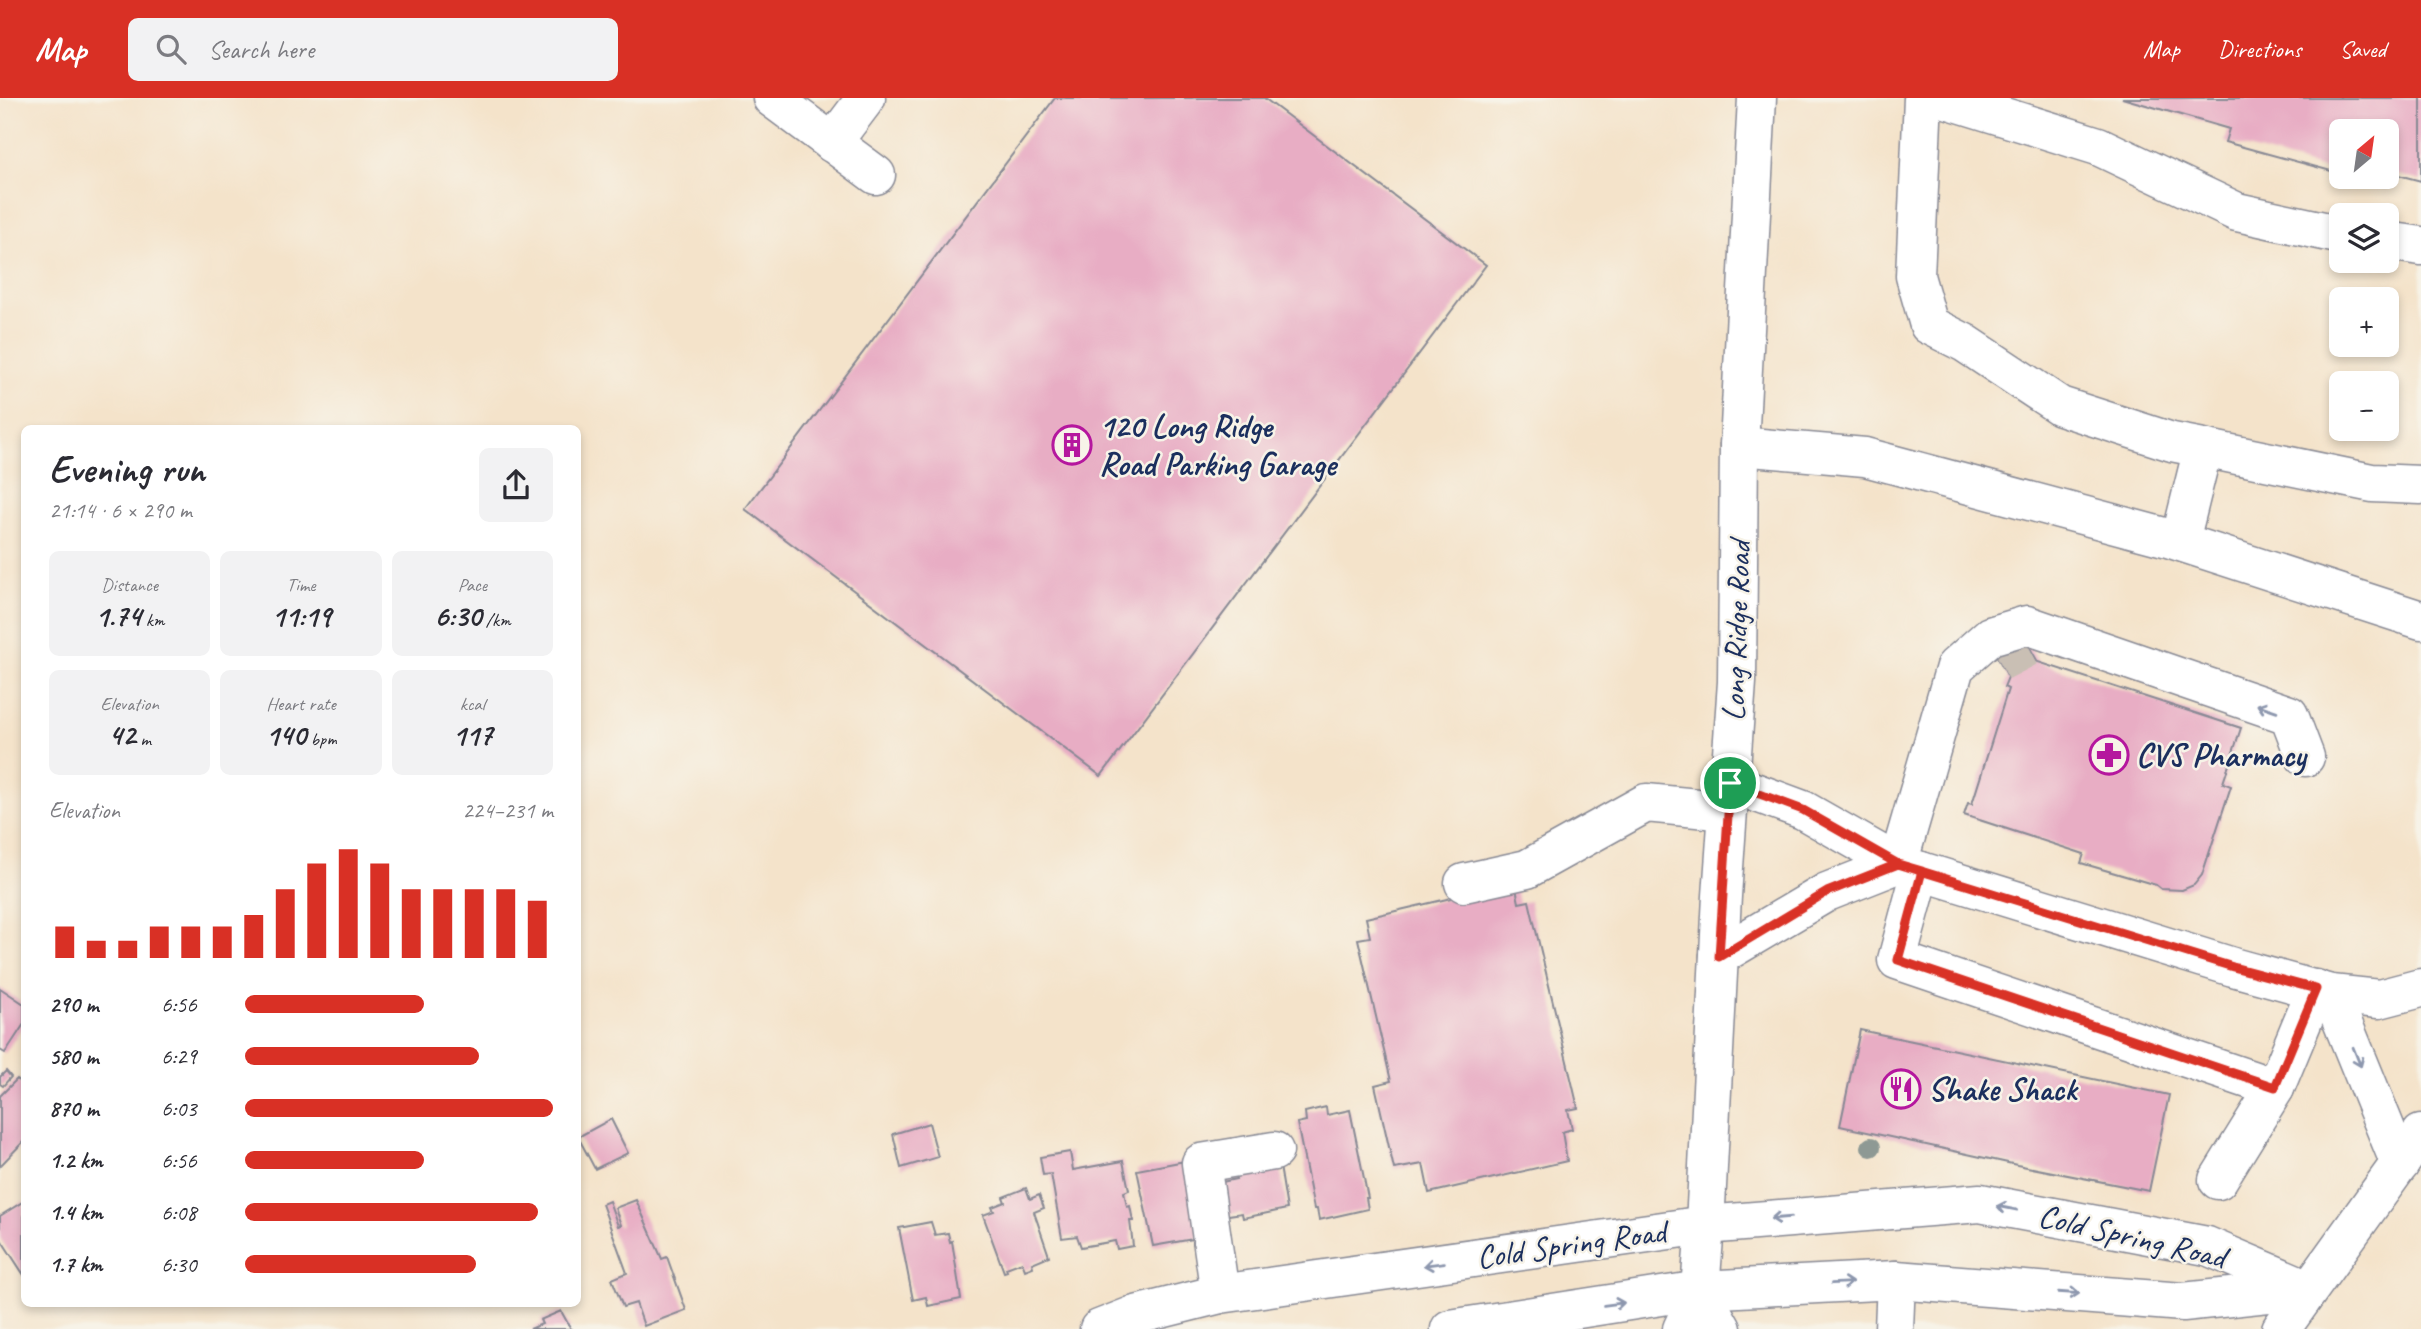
<!DOCTYPE html>
<meta charset="utf-8">
<style>
body{margin:0;font-family:Caveat,sans-serif;background:#f2f2f3;color:#2b2b33;height:100vh;display:flex;flex-direction:column;font-size:26px;white-space:nowrap}
*{box-sizing:border-box;margin:0}
p{font-size:23px;color:#7c7c81}
.icon{flex:none;width:38px;height:38px;fill:none;stroke:currentColor;stroke-width:2;stroke-linecap:round;stroke-linejoin:round}
.map{position:relative;flex:1;overflow:hidden}
.sheet{position:absolute;left:21px;top:327px;width:560px;height:882px;display:flex;flex-direction:column;background:#fff;border-radius:10px;box-shadow:0 4px 10px #0003}
.sheet>*{flex:none}
.needle{width:46px;rotate:29deg}
.fabs{position:absolute;left:2329px;top:21px;display:grid;gap:14px}
.fabs a{display:grid;place-items:center;width:70px;height:70px;border-radius:10px;background:#fff;box-shadow:0 4px 10px #0003;font-size:35px}
.pin{position:absolute;display:grid;place-items:center;width:60px;height:60px;color:#fff;margin:-30px;border:4px solid #fff;border-radius:50%;box-shadow:0 2px 7px #0007}
.round{display:grid;place-items:center;flex:none;width:74px;height:74px;border-radius:10px;background:#f2f2f3}
.head{display:flex;align-items:center;justify-content:space-between;height:119px;padding:0 28px}
h1{font-size:38px;font-weight:700;line-height:52px}
.figures{display:grid;grid-template-columns:repeat(3,1fr);gap:10px;height:119px;padding:7px 28px}
.figures div{display:grid;align-content:center;border-radius:10px;background:#f2f2f3;text-align:center}
.figures b{font-size:30px;font-weight:700}
.figures small{font-size:19px;font-weight:400}
.figures p{font-size:19px}
.chart{height:196px;padding:14px 28px}
.chart p{display:flex;justify-content:space-between}
.chart svg{width:100%;height:126px;margin-top:7px;stroke:#d93025;stroke-width:6}
ul{padding:0 28px;list-style:none;font-size:23px}
li{display:grid;grid-template-columns:112px 84px 1fr;align-items:center;height:52px}
li i{height:18px;border-radius:9px;background:#d93025}
header{display:flex;align-items:center;gap:42px;box-sizing:border-box;height:98px;padding:0 35px;background:#d93025;color:#fff}
header strong{font-size:33px}
nav{display:flex;gap:38px;margin-inline-start:auto;font-size:24px}
.search{width:490px;height:63px;background:#f2f2f3;display:flex;align-items:center;gap:18px;box-sizing:border-box;padding:0 24px;border-radius:10px;color:#7c7c81;font-size:26px}
.map>svg:first-child{display:block}
.building{fill:#e8adc4}
.lines{fill:none;stroke-linecap:round;stroke-linejoin:round}
.minor-tunnel{stroke:#c9bfb4;stroke-width:38;stroke-dasharray:38 19;stroke-linecap:butt}
.minor-casing{stroke:#888994;stroke-width:41}
.major-casing{stroke:#888994;stroke-width:41}
.minor{stroke:#fff;stroke-width:38}
.major{stroke:#fff;stroke-width:38}
.tree{fill:#8e9994}
.oneway{stroke:#8d97ae}
.route-casing{stroke:#fff;stroke-width:14}
.route{stroke:#d93025;stroke-width:9}
.labels{text-anchor:middle;dominant-baseline:central;stroke-width:5;stroke-linejoin:round;paint-order:stroke}
.poi-label{font-size:33px;font-weight:bold;fill:#1b2f5e;stroke:#f7f3e8;text-anchor:start}
.street-label{font-size:33px;fill:#1b2f5e;stroke:#f7f3e8}
</style>
<header>
<strong>Map</strong>
<div class="search"><svg class="icon" aria-label="search" viewBox="0 0 24 24"><circle cx="10" cy="10" r="6"/><path d="M15 15l6 6"/></svg>Search here</div>
<nav><a>Map</a><a>Directions</a><a>Saved</a></nav>
</header>
<div class="map">
<svg width="2421" height="1231" viewBox="0 0 2421 1231">
<rect width="100%" height="100%" fill="#f7f3e8"/>
<filter id="ink" filterUnits="userSpaceOnUse"><feTurbulence type="fractalNoise" baseFrequency=".0143" numOctaves="2"/><feDisplacementMap in="SourceGraphic" scale="14" xChannelSelector="R" yChannelSelector="G"/><feConvolveMatrix kernelMatrix="1 2 1 2 8 2 1 2 1" color-interpolation-filters="sRGB"/></filter>
<filter id="wash" filterUnits="userSpaceOnUse"><feTurbulence type="fractalNoise" baseFrequency=".00686" numOctaves="4" result="noise"/><feDisplacementMap in="SourceGraphic" scale="28" xChannelSelector="R" yChannelSelector="G"/><feGaussianBlur stdDeviation="1.57" result="paint"/><feColorMatrix in="noise" values="0 0 0 0 0 0 0 0 0 0 0 0 0 0 0 0 0 1.4 0 .05"/><feComposite in="paint" operator="in"/></filter>
<g filter="url(#wash)">
<rect width="100%" height="100%" fill="#f4e3ca"/>
<g id="blocks">
<!-- building -->
<g class="building">
<polygon points="1055,0 1264,0 1486,167 1101,678 745,411"/>
<polygon points="2122,0 2421,0 2421,83 2387,74 2387,33 2342,33 2342,76 2225,44 2229,31"/>
<polygon points="2353,79 2387,79 2384,88"/>
<polygon points="2021,534 2038,564 2241,630 2223,685 2231,688 2202,777 2194,787 2182,792 2161,791 2156,787 2081,765 2084,756 1964,717 1968,705 1972,706 2008,591 2004,589 2008,579 1992,549"/>
<polygon points="1515,785 1519,805 1529,803 1578,1010 1568,1012 1572,1031 1562,1034 1567,1063 1429,1095 1423,1066 1394,1071 1375,987 1391,983 1358,841 1370,839 1366,820"/>
<polygon points="0,890 24,906 24,926 5,955 0,952"/>
<polygon points="1860,932 2169,997 2149,1093 2017,1067 1840,1028"/>
<polygon points="6,973 11,979 3,988 0,986 0,979"/>
<polygon points="17,981 24,989 24,1043 0,1068 0,998"/>
<polygon points="1326,1009 1327,1017 1350,1012 1368,1100 1366,1100 1368,1111 1319,1122 1317,1111 1314,1111 1297,1025 1306,1023 1305,1014"/>
<polygon points="611,1021 628,1055 595,1071 578,1039"/>
<polygon points="929,1025 938,1059 901,1070 893,1036"/>
<polygon points="1070,1054 1073,1072 1123,1063 1129,1092 1124,1094 1127,1109 1130,1108 1133,1123 1130,1123 1133,1148 1117,1151 1115,1143 1081,1149 1077,1138 1062,1140 1051,1076 1043,1077 1040,1059"/>
<polygon points="1279,1062 1287,1111 1243,1120 1242,1115 1228,1117 1222,1084 1236,1081 1234,1075"/>
<polygon points="1185,1063 1199,1140 1153,1148 1137,1072"/>
<polygon points="1026,1090 1030,1101 1039,1097 1044,1110 1034,1114 1049,1158 1032,1165 1033,1169 1025,1172 1022,1164 1006,1170 1007,1173 1004,1174 983,1117 994,1113 992,1109 1005,1104 1003,1099"/>
<polygon points="636,1102 662,1161 667,1159 686,1212 644,1228 636,1205 623,1209 612,1181 627,1175 602,1106 609,1103 618,1128 621,1127 615,1110"/>
<polygon points="24,1103 24,1177 0,1140 0,1118"/>
<polygon points="931,1124 935,1137 948,1135 950,1144 952,1143 961,1201 928,1208 926,1199 913,1202 899,1130"/>
<polygon points="561,1213 571,1231 530,1231 542,1226 540,1222"/>
</g>
</g>
</g>
<g filter="url(#ink)">
<use href="#blocks" fill-opacity="0" stroke="#888994" stroke-width="2"/>
<g class="lines">
<!-- minor-tunnel -->
<polyline class="minor-tunnel" points="2000,564 2029,549"/>
<!-- minor casing -->
<g class="minor-casing">
<g id="minor">
<polyline points="772,0 876,77"/>
<polyline points="1923,0 1915,178 1929,227 1965,245 2060,308 2172,344 2203,350"/>
<polyline points="1943,0 2098,48 2237,114 2342,137"/>
<polyline points="832,45 866,0"/>
<polyline points="2387,143 2421,148"/>
<polyline points="1739,348 1865,359 2168,440 2421,522"/>
<polyline points="2180,443 2203,350 2372,385 2421,387"/>
<polyline points="1730,685 1803,712 1898,766 2233,869 2331,896 2379,901 2421,890"/>
<polyline points="1898,766 1955,569 1990,538 2027,527 2289,617 2305,659"/>
<polyline points="1921,773 1897,862 2275,990 2316,891"/>
<polyline points="1464,785 1527,771 1646,705 1728,713"/>
<polyline points="1719,858 1827,794 1898,766"/>
<polyline points="2331,896 2400,1066"/>
<polyline points="2218,1082 2275,990"/>
<polyline points="1220,1196 1201,1065 1274,1053"/>
<polyline points="1894,1231 1896,1182"/>
</g>
</g>
<!-- major casing -->
<g class="major-casing">
<g id="major">
<polyline points="1700,1192 1722,1231"/>
<polyline points="1099,1231 1132,1218 1220,1196 1705,1127 1980,1105 2207,1148 2308,1191"/>
<polyline points="1450,1231 1700,1192 1896,1182 2183,1204 2306,1191"/>
<polyline points="1682,1231 1700,1192 1705,1127 1722,798 1737,584 1739,348 1757,0"/>
<polyline points="2281,1231 2421,1036"/>
</g>
</g>
<!-- minor -->
<use href="#minor" class="minor"/>
<!-- major -->
<use href="#major" class="major"/>
</g>
<!-- trees -->
<circle class="tree" cx="1871" cy="1049" r="10"/>
<!-- one-way arrows -->
<defs><path id="oneway-shaft" d="M-6 0H5M1.5-3L5.5 0L1.5 3" fill="none" stroke-width="1.6" stroke-linecap="round" stroke-linejoin="round" transform="scale(1.75)"/></defs>
<g class="oneway">
<use href="#oneway-shaft" transform="translate(2267 610) rotate(-161)"/>
<use href="#oneway-shaft" transform="translate(2357 959) rotate(68)"/>
<use href="#oneway-shaft" transform="translate(2007 1110) rotate(-169)"/>
<use href="#oneway-shaft" transform="translate(1781 1120) rotate(175)"/>
<use href="#oneway-shaft" transform="translate(1434 1166) rotate(172)"/>
<use href="#oneway-shaft" transform="translate(1842 1185) rotate(-3)"/>
<use href="#oneway-shaft" transform="translate(2069 1195) rotate(4)"/>
<use href="#oneway-shaft" transform="translate(1614 1206) rotate(-8)"/>
</g>
</g>
<g class="lines" filter="url(#ink)">
<!-- route casing -->
<g class="route-casing">
<polyline id="route" points="1730,685 1719,859 1827,794 1898,766 2233,869 2316,891 2275,989 1898,862 1922,773 1898,766 1803,712 1730,685"/>
</g>
<!-- route -->
<use href="#route" class="route"/>
</g>
<!-- icons -->
<defs>
<g id="building-ring" transform="scale(2.0125)"><circle r="9.5" fill="#f7f3e8" stroke="#b5179e" stroke-width="1.5"/><path d="M-4-6H4V6H1V3H-1V6H-4ZM-2.5-4.3h1.7v1.8h-1.7ZM.8-4.3h1.7v1.8H.8ZM-2.5-1h1.7V.8h-1.7ZM.8-1h1.7V.8H.8Z" fill="#b5179e"/></g>
<g id="pharmacy-ring" transform="scale(2.0125)"><circle r="9.5" fill="#f7f3e8" stroke="#b5179e" stroke-width="1.5"/><path d="M-2-6h4v4h4v4h-4v4h-4v-4h-4v-4h4Z" fill="#b5179e"/></g>
<g id="restaurant-ring" transform="scale(2.0125)"><circle r="9.5" fill="#f7f3e8" stroke="#b5179e" stroke-width="1.5"/><path d="M-5-6h1v4h1v-4h1v4h1v-4h1v5L-1.5 .5V6h-2V.5L-5-1ZM5-6V6H3V1.5H1.5Q1.5-4 5-6Z" fill="#b5179e"/></g>
</defs>
<g fill-rule="evenodd">
<use href="#building-ring" x="1072" y="347"/>
<use href="#pharmacy-ring" x="2109" y="657"/>
<use href="#restaurant-ring" x="1901" y="991"/>
</g>
<g class="labels">
<!-- poi labels -->
<g class="poi-label">
<text x="1099" y="328">120 Long Ridge<tspan x="1099" dy="38">Road Parking Garage</tspan></text>
<text x="2136" y="657">CVS Pharmacy</text>
<text x="1928" y="991">Shake Shack</text>
</g>
<!-- street labels -->
<g class="street-label">
<text transform="translate(1736 533) rotate(-88)">Long Ridge Road</text>
<text transform="translate(2132 1138) rotate(13)">Cold Spring Road</text>
<text transform="translate(1571 1146) rotate(-8)">Cold Spring Road</text>
</g>
</g>
</svg>
<div class="fabs">
<a><svg class="needle" viewBox="-14 -14 28 28"><path d="M0-13l5 13h-10z" fill="#e53935"/><path d="M0 13l5-13h-10z" fill="#7c7c81"/></svg></a>
<a><svg class="icon" aria-label="layers" viewBox="0 0 24 24"><path d="M12 4l9 5-9 5-9-5zM3 14l9 5 9-5"/></svg></a>
<a>+</a>
<a>−</a>
</div>
<div class="pin" style="left:1730px;top:685px;background:#1e9e55"><svg class="icon" aria-label="arrive" viewBox="0 0 24 24"><path d="M6 21V4h12l-3 4 3 4H6"/></svg></div>
<section class="sheet">
<div class="head"><div><h1>Evening run</h1><p>21:14 · 6 × 290 m</p></div><a class="round"><svg class="icon" aria-label="share" viewBox="0 0 24 24"><path d="M12 15V3M7 8l5-5 5 5M5 13v7h14v-7"/></svg></a></div>
<div class="figures">
<div><p>Distance</p><b>1.74<small> km</small></b></div>
<div><p>Time</p><b>11:19</b></div>
<div><p>Pace</p><b>6:30<small> /km</small></b></div>
</div>
<div class="figures">
<div><p>Elevation</p><b>42<small> m</small></b></div>
<div><p>Heart rate</p><b>140<small> bpm</small></b></div>
<div><p>kcal</p><b>117</b></div>
</div>
<div class="chart"><p><span>Elevation</span>224–231 m</p>
<svg viewBox="0 0 160 44" preserveAspectRatio="none"><path d="M5 44V33M15 44V38M25 44V38M35 44V33M45 44V33M55 44V33M65 44V29M75 44V20M85 44V11M95 44V6M105 44V11M115 44V20M125 44V20M135 44V20M145 44V20M155 44V24"/></svg>
</div>
<ul>
<li><b>290 m</b>6:56<i style="width:58%"></i></li>
<li><b>580 m</b>6:29<i style="width:76%"></i></li>
<li><b>870 m</b>6:03<i style="width:100%"></i></li>
<li><b>1.2 km</b>6:56<i style="width:58%"></i></li>
<li><b>1.4 km</b>6:08<i style="width:95%"></i></li>
<li><b>1.7 km</b>6:30<i style="width:75%"></i></li>
</ul>
</section>
</div>
